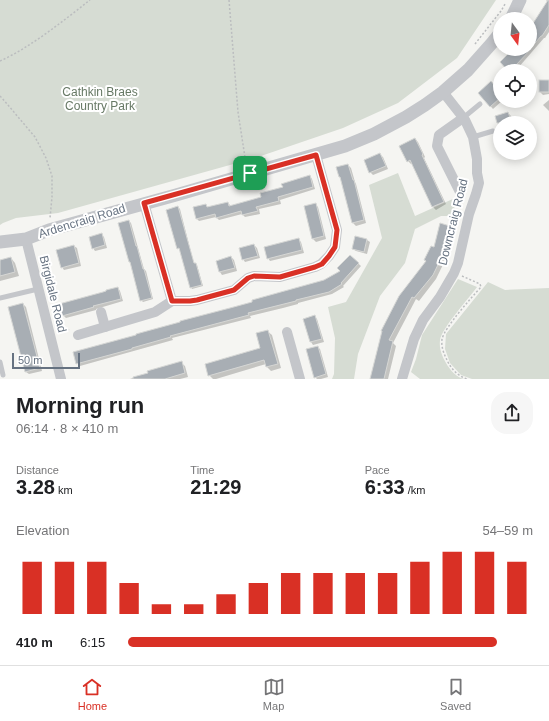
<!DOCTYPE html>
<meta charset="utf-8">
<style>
body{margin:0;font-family:Helvetica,sans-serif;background:#f6f6f6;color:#202124;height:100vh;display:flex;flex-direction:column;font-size:15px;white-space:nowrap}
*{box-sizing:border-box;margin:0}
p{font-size:13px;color:#757577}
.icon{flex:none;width:22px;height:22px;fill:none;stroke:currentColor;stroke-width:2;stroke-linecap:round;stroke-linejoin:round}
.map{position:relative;height:379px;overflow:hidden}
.sheet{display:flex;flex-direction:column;background:#fff;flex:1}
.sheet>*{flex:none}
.needle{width:26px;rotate:165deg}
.controls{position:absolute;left:493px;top:12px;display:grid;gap:8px}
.controls a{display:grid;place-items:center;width:44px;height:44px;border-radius:50%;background:#fff;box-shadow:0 2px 10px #0003;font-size:20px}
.scale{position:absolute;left:12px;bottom:10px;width:68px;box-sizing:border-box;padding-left:4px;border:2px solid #667281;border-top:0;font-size:11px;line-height:14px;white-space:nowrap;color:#667281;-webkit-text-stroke:3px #fff;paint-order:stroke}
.pin{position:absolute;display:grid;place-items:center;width:34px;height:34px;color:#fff;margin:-17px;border-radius:8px;box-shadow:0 2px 6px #0006}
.round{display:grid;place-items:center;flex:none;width:42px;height:42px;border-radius:16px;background:#f6f6f6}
.overview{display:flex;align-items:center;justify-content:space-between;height:68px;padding:0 16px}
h1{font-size:22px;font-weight:800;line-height:30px}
.metrics{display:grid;grid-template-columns:repeat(3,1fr);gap:6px;height:68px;padding:4px 16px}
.metrics div{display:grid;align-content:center}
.metrics b{font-size:20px;font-weight:800}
.metrics small{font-size:11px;font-weight:400}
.metrics p{font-size:11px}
.chart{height:112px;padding:8px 16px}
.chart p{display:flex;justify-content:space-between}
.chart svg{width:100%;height:72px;margin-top:4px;stroke:#d93025;stroke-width:6}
ul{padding:0 16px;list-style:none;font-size:13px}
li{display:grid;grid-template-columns:64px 48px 1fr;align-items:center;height:30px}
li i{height:10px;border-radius:5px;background:#d93025}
.tab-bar{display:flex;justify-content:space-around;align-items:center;height:56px;border-top:1px solid #e0e0e0;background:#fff;font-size:11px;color:#757577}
.tab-bar a{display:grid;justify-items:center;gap:2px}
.tab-bar .selected{color:#d93025}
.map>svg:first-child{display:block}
.green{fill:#d6dcd3}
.shadow{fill:#0003}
.building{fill:#a8aeb4;stroke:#d6d7d5}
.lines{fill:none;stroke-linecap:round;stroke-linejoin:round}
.path{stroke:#bbbdbf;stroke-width:1.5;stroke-dasharray:2 2;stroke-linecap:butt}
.service{stroke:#c4c6ca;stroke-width:5}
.minor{stroke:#c4c6ca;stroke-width:10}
.tertiary{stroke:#c4c6ca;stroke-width:13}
.route-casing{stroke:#fff;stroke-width:8}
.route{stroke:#d93025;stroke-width:5}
.labels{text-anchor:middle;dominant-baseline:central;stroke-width:4;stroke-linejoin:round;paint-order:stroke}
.park-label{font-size:12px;fill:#677965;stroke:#fff}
.street-label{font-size:12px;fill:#667281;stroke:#fff}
</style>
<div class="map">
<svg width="549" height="379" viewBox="0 0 549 379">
<rect width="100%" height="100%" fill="#f5f5f2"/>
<!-- green -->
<g class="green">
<polygon points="0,0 496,0 457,58 398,103 343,128 255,158 58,213 16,218 3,223 0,225"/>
<polygon points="398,173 415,216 455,198 454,216 441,216 415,229 405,263 380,296 358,354 354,379 332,379 334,374 335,338 328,307 346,302 382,238 369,185"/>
<path d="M458 279 477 287C469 298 442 328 440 340 439 349 442 356 446 363 450 370 457 378 464 379H420L411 372 416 359 422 335Z"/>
<polygon points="488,282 505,290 549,288 549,379 472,379 461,375 450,363 445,349 446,334"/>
</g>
<!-- shadow -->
<g class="shadow">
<polygon points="546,0 549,0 549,32 545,38 544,38 518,68 519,69 516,71 509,71 512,52 511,51 513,49 530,49 530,30 548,2"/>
<polygon points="549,81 549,94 543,95 540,92"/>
<polygon points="479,93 500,93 500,101 502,101 493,109"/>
<polygon points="549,100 549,111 543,105"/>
<polygon points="508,113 512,117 514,123 500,123 500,128 496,116"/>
<polygon points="415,139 418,142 425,157 424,158 446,204 436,210 433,207 412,163 411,164 408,161"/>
<polygon points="380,155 383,157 388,169 373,175 370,172"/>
<polygon points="348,165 351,168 355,182 356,184 366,223 356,226 353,223 342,179"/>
<polygon points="310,176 312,179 315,189 280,200 281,204 259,209 260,214 245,217 242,214 219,220 216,217 199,221 197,219 206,205 208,208 228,203 231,206 263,198"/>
<polygon points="315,204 318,207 326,239 316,242 313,239 305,207"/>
<polygon points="178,207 180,209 194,264 196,264 197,265 203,286 192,289 191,287 180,250 178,248"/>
<polygon points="129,221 131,223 144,269 146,271 153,299 143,302 141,300 132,264 130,262"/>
<polygon points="452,228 456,232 452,246 436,279 419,301 416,299 393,343 396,346 388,379 371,379 376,359 427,262 434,249"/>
<polygon points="101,234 104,237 107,248 95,251 93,248"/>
<polygon points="298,239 301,242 304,253 270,261 268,258"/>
<polygon points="367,240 370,242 367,254 356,251 353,249"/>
<polygon points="254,245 257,248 260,258 245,262 243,259"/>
<polygon points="74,246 77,248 81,266 64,270 62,267"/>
<polygon points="350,256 361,266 343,286 344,287 332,294 298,303 298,304 283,308 250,316 251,318 172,338 173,340 80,366 77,363 230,309 324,281 342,271"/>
<polygon points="231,257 234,260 237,271 222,275 220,272 217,261"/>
<polygon points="11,258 15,263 19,276 0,281 0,261"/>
<polygon points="118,288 120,291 123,301 96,309 96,310 66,318 63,315"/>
<polygon points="23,304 26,307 42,371 29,374 26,372 10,308"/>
<polygon points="314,316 317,319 324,342 313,345 311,342"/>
<polygon points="267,331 272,335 281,368 271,371 267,367 266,364 216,379 213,379 209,375 261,349"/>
<polygon points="317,347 320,349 328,377 321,379 317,379 315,377"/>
<polygon points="181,363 185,366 188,377 180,379 130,379"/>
</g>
<!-- building -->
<g class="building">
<polygon points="548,0 549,0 549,25 542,36 541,36 530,49 530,28"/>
<polygon points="513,49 531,49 516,65 517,65 510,71 508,71 500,62"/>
<rect x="539" y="80" width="10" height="12"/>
<polygon points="491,81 500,92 500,98 490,107 478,93"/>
<polygon points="508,112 512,123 497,123 495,116"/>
<polygon points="415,138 423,154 422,155 444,202 432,207 410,160 407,162 399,146"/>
<polygon points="380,153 386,166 369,173 364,160"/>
<polygon points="348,164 353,180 354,180 364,220 352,223 340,177 339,177 336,167"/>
<polygon points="310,175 313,187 278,197 279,201 256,207 258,211 242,215 241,211 216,218 215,214 196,219 193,207 206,204 207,207 228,202 229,206 261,197 260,193 283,187 281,184"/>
<polygon points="316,203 324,236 312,239 304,206"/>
<polygon points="178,206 194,263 196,263 202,285 190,288 179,248 177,249 166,210"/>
<polygon points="129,220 136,246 137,246 143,269 144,269 152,298 140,301 130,262 129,262 118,223"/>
<polygon points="440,223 453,227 449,242 433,275 414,298 412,297 389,340 393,341 384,379 370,379 382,331 381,331 399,296 426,261 424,260 431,246 434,247"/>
<polygon points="102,233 105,245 92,249 89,237"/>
<polygon points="355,236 367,239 364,252 352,249"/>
<polygon points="299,238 302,250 267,259 264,247"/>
<polygon points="254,244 258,256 242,260 239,248"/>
<polygon points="74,245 79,263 61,268 56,250"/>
<polygon points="350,255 359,263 341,283 342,284 329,292 296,300 296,301 248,313 249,315 170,336 171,337 132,348 132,349 76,364 73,352 136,335 136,334 180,322 180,321 230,308 252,302 252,300 324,280 340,271 337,268"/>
<polygon points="231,256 235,268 219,272 216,261"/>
<polygon points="11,257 15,272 0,276 0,260"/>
<polygon points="118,287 121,299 93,306 94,307 62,316 59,304 103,292 106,291 106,290"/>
<polygon points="23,303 40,368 25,372 8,307"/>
<polygon points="315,315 322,339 310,342 303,319"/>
<polygon points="268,330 278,364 266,367 264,360 208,376 205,364 260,348 256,333"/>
<polygon points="318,346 326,374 314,378 306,349"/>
<polygon points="182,361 185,373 165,379 133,379 133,377 148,373 147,371"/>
</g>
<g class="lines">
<!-- path -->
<g class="path">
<polyline points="229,0 238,112 246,164"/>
<polyline points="475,44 501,11 505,4"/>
<path d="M0 61C31 47 63 21 90 0"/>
<polyline points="0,96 2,98 35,137 46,158 52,176 52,197 50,218"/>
<path d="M462 276 480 284 481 287C471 298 445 327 442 339 441 347 444 354 447 360 451 369 458 376 467 379"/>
<polyline points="57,323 69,330"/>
</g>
<!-- service -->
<g class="service">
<polyline points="463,118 480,104"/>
<polyline points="473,137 493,131"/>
<polyline points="0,298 38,289"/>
<polyline points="0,362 3,375"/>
</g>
<!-- minor -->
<g class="minor">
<polyline points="460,192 437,146 439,135 463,118"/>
<polyline points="144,203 172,301"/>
<polyline points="26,239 61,379"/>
<polyline points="101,312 105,327"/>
<polyline points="287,332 300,379"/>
<polyline points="78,335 155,312 172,301 190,301 197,300 234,290 248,278 254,276 280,277 315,267 321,264 329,256 335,247 337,230 316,155"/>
<polyline points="402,379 414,339 423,320 440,297 454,273 458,263 469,214 476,194 479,183 477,173 477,159 473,137 465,120 443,92"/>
</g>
<!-- tertiary -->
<g class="tertiary">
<polyline points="511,19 520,0"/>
<polyline points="0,242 26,239 49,230 176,195 345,146 374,134 406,117 425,105 443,92 468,70 492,43 500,33"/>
</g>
</g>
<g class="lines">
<!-- route casing -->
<g class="route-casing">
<polygon id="route" points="316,155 337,230 335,247 329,256 322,264 315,267 280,277 254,276 248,278 234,290 197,300 190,301 172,301 144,203"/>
</g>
<!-- route -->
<use href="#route" class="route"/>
</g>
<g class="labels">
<!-- park labels -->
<g class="park-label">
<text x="100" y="92">Cathkin Braes<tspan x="100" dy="14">Country Park</tspan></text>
</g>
<!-- street labels -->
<g class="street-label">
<text transform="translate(82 221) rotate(-17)">Ardencraig Road</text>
<text transform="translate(453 222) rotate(-76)">Downcraig Road</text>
<text transform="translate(53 294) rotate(76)">Birgidale Road</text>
</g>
</g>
</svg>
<div class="controls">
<a><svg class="needle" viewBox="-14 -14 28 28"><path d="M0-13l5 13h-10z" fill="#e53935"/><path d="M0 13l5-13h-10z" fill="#757577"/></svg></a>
<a><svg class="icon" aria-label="locate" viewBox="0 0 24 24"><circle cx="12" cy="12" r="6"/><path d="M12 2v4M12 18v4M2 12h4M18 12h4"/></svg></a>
<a><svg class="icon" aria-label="layers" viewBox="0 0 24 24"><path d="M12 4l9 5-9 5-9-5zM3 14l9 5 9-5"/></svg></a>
</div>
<div class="scale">50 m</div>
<div class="pin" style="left:250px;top:173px;background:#1e9e55"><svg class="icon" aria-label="arrive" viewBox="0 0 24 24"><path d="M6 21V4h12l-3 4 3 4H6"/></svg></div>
</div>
<section class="sheet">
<div class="overview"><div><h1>Morning run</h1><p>06:14 · 8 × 410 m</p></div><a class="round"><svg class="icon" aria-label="share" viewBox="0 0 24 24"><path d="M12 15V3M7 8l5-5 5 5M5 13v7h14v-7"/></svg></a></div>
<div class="metrics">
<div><p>Distance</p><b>3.28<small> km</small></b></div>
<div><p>Time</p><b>21:29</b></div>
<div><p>Pace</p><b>6:33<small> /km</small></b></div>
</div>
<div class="chart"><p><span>Elevation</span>54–59 m</p>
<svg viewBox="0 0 160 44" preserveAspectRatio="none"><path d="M5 44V12M15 44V12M25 44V12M35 44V25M45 44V38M55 44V38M65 44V32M75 44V25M85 44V19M95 44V19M105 44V19M115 44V19M125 44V12M135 44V6M145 44V6M155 44V12"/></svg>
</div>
<ul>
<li><b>410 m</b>6:15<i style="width:91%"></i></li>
</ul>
</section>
<nav class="tab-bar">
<a class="selected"><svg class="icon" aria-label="home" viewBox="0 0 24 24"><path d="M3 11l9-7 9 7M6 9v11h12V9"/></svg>Home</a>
<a><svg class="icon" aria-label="map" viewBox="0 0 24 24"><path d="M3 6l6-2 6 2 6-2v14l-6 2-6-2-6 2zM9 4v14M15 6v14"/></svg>Map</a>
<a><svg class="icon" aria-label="saved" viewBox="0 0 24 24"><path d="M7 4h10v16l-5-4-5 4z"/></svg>Saved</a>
</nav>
